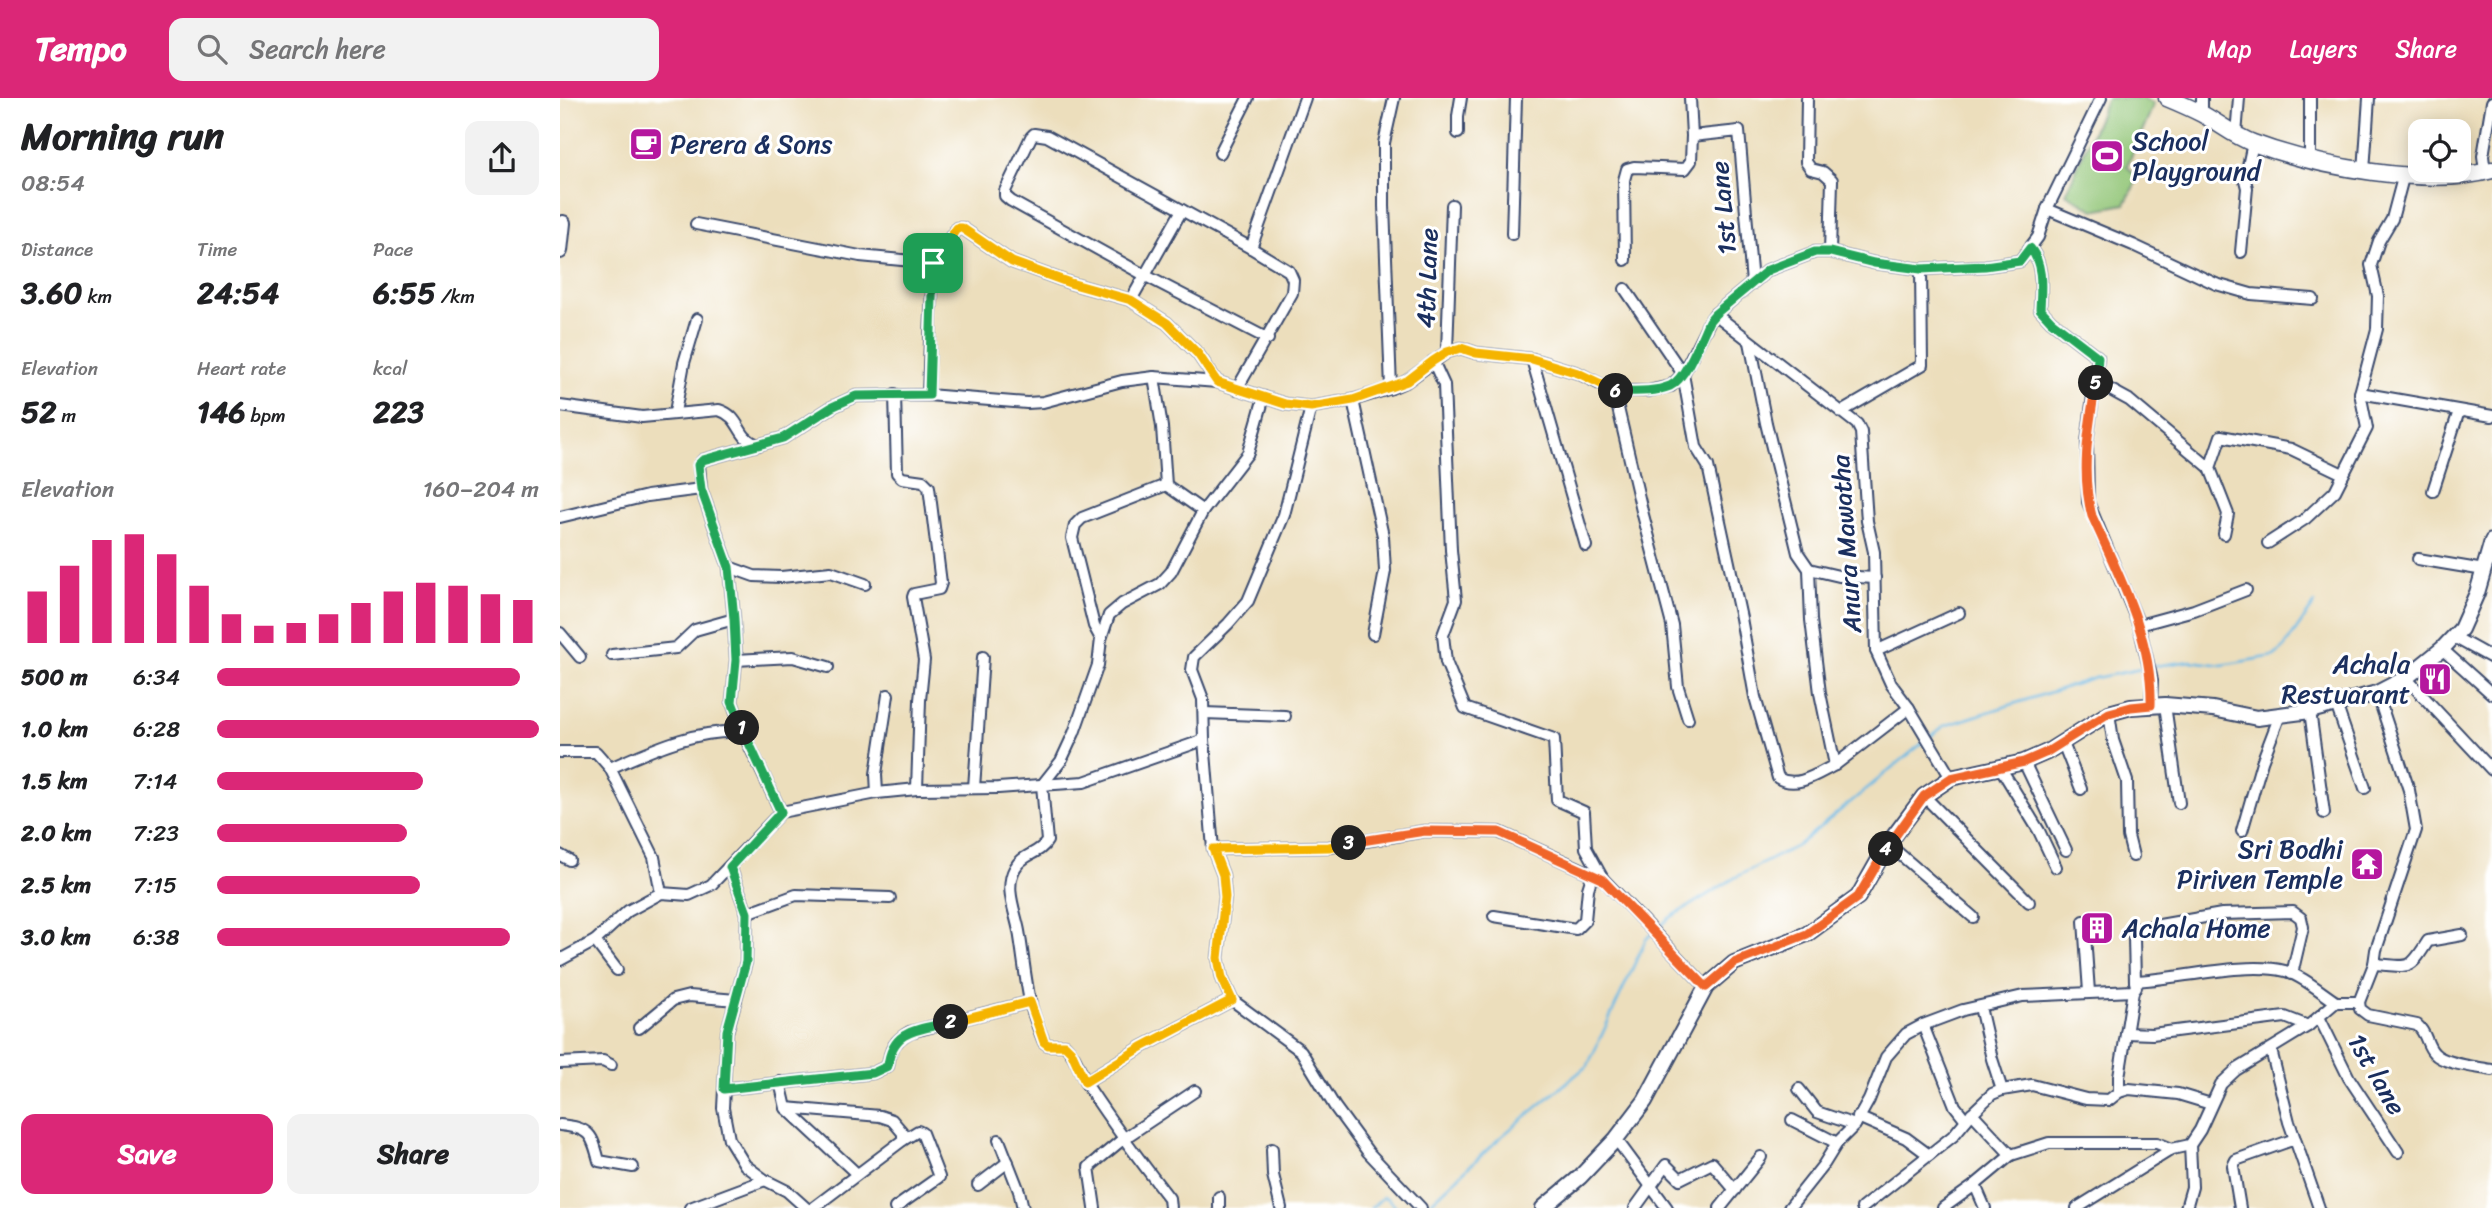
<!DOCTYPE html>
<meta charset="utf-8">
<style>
body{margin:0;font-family:Sriracha,sans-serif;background:#f2f2f2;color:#202124;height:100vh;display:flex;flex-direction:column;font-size:26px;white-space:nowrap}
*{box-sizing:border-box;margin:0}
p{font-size:23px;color:#757577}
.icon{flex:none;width:38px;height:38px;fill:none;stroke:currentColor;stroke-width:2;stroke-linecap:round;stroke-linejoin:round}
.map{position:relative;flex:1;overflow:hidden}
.drawer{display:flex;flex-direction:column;background:#fff;width:560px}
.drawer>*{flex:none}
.tools{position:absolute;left:1848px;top:21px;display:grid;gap:14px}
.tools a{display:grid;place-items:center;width:63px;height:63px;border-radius:14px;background:#fff;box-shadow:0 4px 18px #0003;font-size:35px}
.pin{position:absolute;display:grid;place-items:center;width:60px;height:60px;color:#fff;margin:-30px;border-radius:14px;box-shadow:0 4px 10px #0006}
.km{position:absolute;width:35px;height:35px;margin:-18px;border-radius:50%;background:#222;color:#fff;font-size:19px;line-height:35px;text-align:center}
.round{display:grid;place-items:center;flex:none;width:74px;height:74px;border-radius:14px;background:#f2f2f2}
.headline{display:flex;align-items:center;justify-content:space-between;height:119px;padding:0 21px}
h1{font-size:38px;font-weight:700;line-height:52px}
.stats{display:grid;grid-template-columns:repeat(3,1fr);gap:10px;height:119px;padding:7px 21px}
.stats div{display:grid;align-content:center}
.stats b{font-size:30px;font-weight:700}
.stats small{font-size:19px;font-weight:400}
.stats p{font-size:19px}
.chart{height:196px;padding:14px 21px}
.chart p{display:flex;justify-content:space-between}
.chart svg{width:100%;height:126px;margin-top:7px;stroke:#db2777;stroke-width:6}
.button{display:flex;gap:14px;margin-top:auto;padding:14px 21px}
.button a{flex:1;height:80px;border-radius:14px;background:#db2777;color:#fff;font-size:28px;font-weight:700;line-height:80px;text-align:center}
.button a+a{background:#f2f2f2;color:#202124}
ul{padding:0 21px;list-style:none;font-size:23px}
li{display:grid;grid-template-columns:112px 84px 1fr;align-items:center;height:52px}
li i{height:18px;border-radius:9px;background:#db2777}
header{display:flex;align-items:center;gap:42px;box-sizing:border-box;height:98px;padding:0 35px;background:#db2777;color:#fff}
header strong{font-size:33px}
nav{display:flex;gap:38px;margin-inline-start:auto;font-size:24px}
.search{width:490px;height:63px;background:#f2f2f2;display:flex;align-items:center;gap:18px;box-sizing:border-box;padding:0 24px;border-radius:14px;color:#757577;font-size:26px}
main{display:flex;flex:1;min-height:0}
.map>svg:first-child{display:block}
.pitch{fill:#91c576;stroke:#567a6a;stroke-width:2}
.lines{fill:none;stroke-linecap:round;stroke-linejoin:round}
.stream{stroke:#6bb9e5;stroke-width:2.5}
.street-casing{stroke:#3a496c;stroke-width:14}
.secondary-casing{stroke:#3a496c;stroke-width:18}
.primary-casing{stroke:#3a496c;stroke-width:19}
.street{stroke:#fff;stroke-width:10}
.secondary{stroke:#fff;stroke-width:14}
.primary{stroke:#fff;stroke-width:16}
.split-1-casing{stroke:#fff;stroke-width:14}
.split-2-casing{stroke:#fff;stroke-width:14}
.split-3-casing{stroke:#fff;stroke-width:14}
.split-4-casing{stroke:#fff;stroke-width:14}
.split-5-casing{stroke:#fff;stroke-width:14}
.split-6-casing{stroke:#fff;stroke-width:14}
.split-7-casing{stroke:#fff;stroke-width:14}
.split-1{stroke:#22a559;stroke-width:9}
.split-2{stroke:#22a559;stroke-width:9}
.split-3{stroke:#f5b400;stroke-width:9}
.split-4{stroke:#f0652b;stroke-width:9}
.split-5{stroke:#f0652b;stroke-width:9}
.split-6{stroke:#22a559;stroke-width:9}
.split-7{stroke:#f5b400;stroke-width:9}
.labels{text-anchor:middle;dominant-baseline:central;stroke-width:6;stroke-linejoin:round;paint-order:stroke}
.poi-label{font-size:26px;fill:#1b2f5e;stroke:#fff;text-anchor:start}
.street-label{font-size:26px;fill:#1b2f5e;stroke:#fff}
</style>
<header>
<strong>Tempo</strong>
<div class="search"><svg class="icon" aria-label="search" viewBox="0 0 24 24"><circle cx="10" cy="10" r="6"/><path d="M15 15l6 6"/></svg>Search here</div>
<nav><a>Map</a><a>Layers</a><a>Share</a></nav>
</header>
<main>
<section class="drawer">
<div class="headline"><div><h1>Morning run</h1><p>08:54</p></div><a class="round"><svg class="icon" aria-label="share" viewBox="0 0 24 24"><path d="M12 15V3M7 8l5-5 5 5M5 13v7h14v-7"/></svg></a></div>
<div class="stats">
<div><p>Distance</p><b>3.60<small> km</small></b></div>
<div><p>Time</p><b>24:54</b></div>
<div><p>Pace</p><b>6:55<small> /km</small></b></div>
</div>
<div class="stats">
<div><p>Elevation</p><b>52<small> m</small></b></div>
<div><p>Heart rate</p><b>146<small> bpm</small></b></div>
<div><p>kcal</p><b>223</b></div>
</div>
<div class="chart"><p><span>Elevation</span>160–204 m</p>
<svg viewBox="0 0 160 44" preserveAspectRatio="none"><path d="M5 44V26M15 44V17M25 44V8M35 44V6M45 44V13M55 44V24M65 44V34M75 44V38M85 44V37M95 44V34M105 44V30M115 44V26M125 44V23M135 44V24M145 44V27M155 44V29"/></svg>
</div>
<ul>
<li><b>500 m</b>6:34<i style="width:94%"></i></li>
<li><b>1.0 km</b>6:28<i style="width:100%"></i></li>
<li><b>1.5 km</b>7:14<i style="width:64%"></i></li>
<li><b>2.0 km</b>7:23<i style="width:59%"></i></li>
<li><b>2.5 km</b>7:15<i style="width:63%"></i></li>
<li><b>3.0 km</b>6:38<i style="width:91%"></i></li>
</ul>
<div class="button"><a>Save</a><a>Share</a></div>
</section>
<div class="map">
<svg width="1932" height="1110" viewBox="0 0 1932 1110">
<rect width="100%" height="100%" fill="#fff"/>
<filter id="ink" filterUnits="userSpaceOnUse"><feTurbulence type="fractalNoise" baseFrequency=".0143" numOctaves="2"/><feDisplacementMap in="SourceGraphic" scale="14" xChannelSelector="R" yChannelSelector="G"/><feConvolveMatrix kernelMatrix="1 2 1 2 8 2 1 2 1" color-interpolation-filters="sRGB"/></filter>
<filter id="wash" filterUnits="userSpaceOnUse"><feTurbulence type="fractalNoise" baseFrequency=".00686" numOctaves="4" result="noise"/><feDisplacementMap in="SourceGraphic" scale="28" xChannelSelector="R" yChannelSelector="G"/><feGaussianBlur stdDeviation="1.57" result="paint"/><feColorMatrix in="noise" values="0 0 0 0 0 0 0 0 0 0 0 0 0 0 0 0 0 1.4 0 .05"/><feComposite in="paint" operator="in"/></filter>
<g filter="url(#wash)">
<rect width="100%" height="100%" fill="#ecdebc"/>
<!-- pitch -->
<polygon class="pitch" points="1547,0 1582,0 1594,6 1567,68 1578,80 1565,106 1534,112 1506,95"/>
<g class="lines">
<!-- stream -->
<g class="stream">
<polyline points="1594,568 1631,563 1662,567 1714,558 1723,551 1755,505"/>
<polyline points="1370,639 1384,628 1535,580 1586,570"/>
<polyline points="1097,832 1108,821 1176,779 1237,748 1365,643"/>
<polyline points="811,1110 823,1099 827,1100 837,1110"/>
<polyline points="865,1110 942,1038 1028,967 1086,841 1092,836"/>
</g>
</g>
</g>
<g filter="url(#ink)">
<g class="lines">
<!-- street casing -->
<g class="street-casing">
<g id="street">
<polyline points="1130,0 1132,38 1179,33 1192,185"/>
<polyline points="1247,0 1246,64 1251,71 1263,74 1272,82 1270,154"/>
<polyline points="1642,16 1642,0"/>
<polyline points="898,35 898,18 901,0"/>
<polyline points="1676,37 1679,0"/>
<polyline points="660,55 688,0"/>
<polyline points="1750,62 1750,0"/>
<polyline points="1804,73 1809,0"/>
<polyline points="1925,74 1923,58 1932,4"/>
<polyline points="1487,111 1573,147 1656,186 1691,196 1753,201"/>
<polyline points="136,126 300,158 373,165"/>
<polyline points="952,136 956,0"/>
<polyline points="691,150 745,0"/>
<path d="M1470 150C1484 166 1481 191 1480 211L1491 223 1538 259 1527 345 1528 404 1579 527 1592 582 1591 607"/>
<polyline points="1681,154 1687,90 1685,82 1693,45"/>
<polyline points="1065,162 1064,82 1067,71 1074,69 1125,71 1131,63 1132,38"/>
<path d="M1065 191 1123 276 1136 349 1148 368 1181 520 1195 599 1218 680C1237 691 1257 676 1275 667"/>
<polyline points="571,202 622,112"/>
<polyline points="1155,216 1297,326 1301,334 1307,423 1314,454 1316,553 1331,586 1349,610 1391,680"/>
<polyline points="1190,244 1206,325 1238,455 1249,471 1251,522 1260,595 1275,667 1349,610"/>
<polyline points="887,254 892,107"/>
<polyline points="972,261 1026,448"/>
<polyline points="873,263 884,287 891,452 896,502 883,537 886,564 905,610 994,641 997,702 1024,714 1026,750 1043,781"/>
<polyline points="594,279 602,329 606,387 643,413"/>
<polyline points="1536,284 1569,302 1650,370"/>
<polyline points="831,290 824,108 824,45 834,0"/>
<polyline points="677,291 732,195 733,182 729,173 691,150 487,38 474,36 471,39 445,93 445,98 451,103 586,178 708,241"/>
<polyline points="1054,293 1082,413 1112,527 1118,589 1128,621"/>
<polyline points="1800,295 1932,318"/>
<polyline points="335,296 337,375 342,380 363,383 369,389 381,485 379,491 354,496 353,499 364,562 360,602 357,691"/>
<polyline points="368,297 373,165 397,130 402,130 452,164 510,185 571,202 607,225 638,256 657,284"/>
<polyline points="793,302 823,438 825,473 813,536"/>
<path d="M0 308 82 319 159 312C182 319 176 340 198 347"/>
<polyline points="751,309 724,417 688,503 668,526 634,559 632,572 643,601 644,642 653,751 663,777 665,799 658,860 662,880 672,902 741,953 775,1009 808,1054 861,1110"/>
<polyline points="115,314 124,265 137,221"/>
<polyline points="1281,314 1362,267 1361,171"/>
<polyline points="141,391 169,469 174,521 176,562 172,604 183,634 221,714"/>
<polyline points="1873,393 1899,313"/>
<polyline points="0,419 87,398 141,391 139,367 143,362 223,340 272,309 296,298 368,297 467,305 483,304 562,283 594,279 657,284 725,306 751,309 793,302 831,290 847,283 887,254 901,250 916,255 972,261 1018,275 1054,293 1088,293 1111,288 1123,276 1149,224 1155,216 1208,172 1255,154 1270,154 1314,165 1361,171 1425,168 1460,163 1478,139 1487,111 1541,0"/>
<polyline points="1664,436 1668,416 1650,370 1661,338 1731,351 1783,376"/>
<polyline points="1708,445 1745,421 1775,393 1807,330 1800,295 1817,231 1818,198 1811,167 1819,143 1832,121 1844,76"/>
<polyline points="1858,461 1924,472"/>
<polyline points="169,469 194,478 221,479 271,474 305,486"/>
<polyline points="1249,471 1279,478 1315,480"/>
<polyline points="1579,527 1634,512 1686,492"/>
<polyline points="0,535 20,559"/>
<polyline points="1894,539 1932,560"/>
<polyline points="541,541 534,528 512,440 515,427 522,420 606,387"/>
<polyline points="1882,551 1932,596"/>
<polyline points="1316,553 1399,515"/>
<polyline points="52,557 116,550 135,532 174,521"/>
<polyline points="176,562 233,559 268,569"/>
<polyline points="1846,580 1932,672"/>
<polyline points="1776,606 1805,690"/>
<polyline points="1605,607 1619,705"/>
<polyline points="1750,613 1764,715"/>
<polyline points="644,615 725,618"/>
<polyline points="1549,615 1553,642 1567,683 1568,738 1573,758"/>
<polyline points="1503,645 1521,691"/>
<polyline points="0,654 36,654 50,670 94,759 101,795"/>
<polyline points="1464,664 1506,752"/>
<polyline points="1440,669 1479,733 1496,769"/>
<path d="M50 670C94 651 135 631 183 634"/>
<polyline points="414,690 423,559"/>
<polyline points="317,695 316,676 328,597"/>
<polyline points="1364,698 1469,804"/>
<polyline points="1682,733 1702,664 1720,617"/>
<polyline points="1328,746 1413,819"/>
<polyline points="653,751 769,749 865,733 939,734 1043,781 1146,889"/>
<polyline points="0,757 9,762"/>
<polyline points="170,769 187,815 186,864 167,934 163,1010 169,1041 185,1067 205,1082 227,1093 246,1110"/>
<polyline points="187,815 236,797 330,800"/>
<polyline points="934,818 1016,831 1025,822 1028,791 1033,775"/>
<polyline points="1524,823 1529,894"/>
<polyline points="35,843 57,872"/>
<polyline points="0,862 35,843 68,813 101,795 129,797 151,787 221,714 317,695 357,691 438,690 524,684 644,642"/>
<path d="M1814 866C1850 868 1848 875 1868 843L1902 837"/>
<polyline points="1575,883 1574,840 1577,831 1662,816 1733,814 1741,820 1743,829 1732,876"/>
<path d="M1799 904 1800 911 1808 917 1857 927C1867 935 1866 947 1874 955 1883 966 1917 969 1932 972"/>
<polyline points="1420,909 1432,961 1442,992"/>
<polyline points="1759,919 1789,980 1838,1054"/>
<polyline points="1363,927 1395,1008 1406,1022"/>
<polyline points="79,930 113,902 129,898 176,902"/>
<polyline points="1566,935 1592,936 1725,919 1748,928"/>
<polyline points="1711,952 1729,1024 1759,1110"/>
<polyline points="0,965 43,963 51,967"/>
<polyline points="220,984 226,1010 297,1076"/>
<polyline points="525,984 582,949 672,902"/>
<path d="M164 991 313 975 328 968C330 951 335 942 350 934L470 904"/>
<polyline points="1239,991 1257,1014 1295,1027"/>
<polyline points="1559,994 1559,979 1573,893"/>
<polyline points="226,1010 320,1018 332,1022 343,1035 343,1042 253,1110"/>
<polyline points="1412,1015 1451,1057"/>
<polyline points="1298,1019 1346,1040 1369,1057"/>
<polyline points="1232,1022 1277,1045"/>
<path d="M0 1027C30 1030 32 1036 39 1063L73 1069"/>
<polyline points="1056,1041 1107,1110"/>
<polyline points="439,1042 459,1093 463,1110"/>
<polyline points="712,1051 713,1077 721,1110"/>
<polyline points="418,1087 448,1064"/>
<polyline points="1415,1087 1425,1110"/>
<polyline points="659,1099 659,1110"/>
<polyline points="130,1110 205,1082"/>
<polyline points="335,1110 379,1079 362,1035 358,1033 343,1042"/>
<polyline points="535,1110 529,1069 563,1041 635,993"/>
<path d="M610 1110 609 1100C581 1064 554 1028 529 990 520 976 517 958 505 947H488L484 944C479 931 473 917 470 903 465 880 463 856 459 833 455 812 444 790 455 770 462 756 480 756 487 743L482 687 501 663 514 635 538 567 541 541 549 517 562 506 600 486 611 474 643 413 688 355 704 299"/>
<polyline points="1075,1110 1106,1067 1120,1081 1152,1065 1175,1092"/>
<polyline points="1160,1110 1201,1059"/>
<path d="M1229 1110 1264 1066 1277 1045 1295 1027 1309 1002 1326 959 1346 936 1363 927 1403 912 1463 898 1573 893 1576 889 1575 883C1618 881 1686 863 1725 873 1741 877 1762 895 1776 904"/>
<polyline points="1302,1110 1393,1038 1412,1015 1432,996 1442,992 1472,987 1526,1001 1549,1002 1559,994 1569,991 1618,996 1651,1006"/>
<polyline points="1383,1110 1415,1087 1451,1057 1489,1045 1597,1045 1612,1051"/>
<polyline points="1517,1110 1612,1051 1630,1047 1640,1032 1661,986 1676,972 1748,928 1776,904 1799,904 1814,866 1816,852 1856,732 1849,692 1817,595"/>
<polyline points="1626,1110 1632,1089 1630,1047"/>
<polyline points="1680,1110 1673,1068 1676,1062 1735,1041"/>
</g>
</g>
<!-- secondary casing -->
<g class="secondary-casing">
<g id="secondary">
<polyline points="0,153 3,125"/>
<polyline points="983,1110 1020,1079 1056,1041 1085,1003 1146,889 1174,865 1247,836 1298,799 1328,746 1364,698 1391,680 1464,664 1487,654 1549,615 1571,609 1605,607 1653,611 1697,620 1750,613 1817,595 1846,580 1882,551 1901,531 1917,495 1932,443"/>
</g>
</g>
<!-- primary casing -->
<g class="primary-casing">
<path id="primary" d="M1607 0C1619 5 1631 10 1642 16 1659 25 1674 38 1693 45 1755 68 1869 90 1932 72"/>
</g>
<!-- street -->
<use href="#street" class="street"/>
<!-- secondary -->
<use href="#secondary" class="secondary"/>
<!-- primary -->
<use href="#primary" class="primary"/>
</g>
</g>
<g class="lines" filter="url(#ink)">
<!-- split-1 casing -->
<g class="split-1-casing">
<polyline id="split-1" points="182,630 172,604 176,562 174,521 169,469 141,391 138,367 143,362 223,340 272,309 296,298 369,297 373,165"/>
</g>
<!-- split-2 casing -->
<g class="split-2-casing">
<path id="split-2" d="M182 630 221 714 170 769 187 815 186 864 167 933 164 991 313 975 328 968C332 930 360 932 391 924"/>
</g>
<!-- split-3 casing -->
<g class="split-3-casing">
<polyline id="split-3" points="391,924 470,904 484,944 488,947 505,947 511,953 525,984 582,949 672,902 662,880 658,860 665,799 663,777 653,751 769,749 789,745"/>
</g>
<!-- split-4 casing -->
<g class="split-4-casing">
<polyline id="split-4" points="789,745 865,733 939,734 1042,781 1146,889 1174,865 1247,836 1298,799 1326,751"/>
</g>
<!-- split-5 casing -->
<g class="split-5-casing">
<path id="split-5" d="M1326 751 1364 698 1391 680 1464 664 1487 654 1549 615 1571 609 1591 607C1593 540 1559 478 1532 418 1520 374 1529 328 1536 285"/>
</g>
<!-- split-6 casing -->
<g class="split-6-casing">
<path id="split-6" d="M1056 293C1073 293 1093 295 1110 288 1126 281 1141 240 1149 223L1155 216 1208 172 1255 154H1270L1314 165 1361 171 1425 168 1460 163 1470 150C1484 166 1481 191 1480 211L1491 223 1538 259 1536 285"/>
</g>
<!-- split-7 casing -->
<g class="split-7-casing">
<polyline id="split-7" points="373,165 397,130 402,130 452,164 510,185 571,202 607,225 638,256 657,284 725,306 751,309 793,302 847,283 873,263 887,254 901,250 916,255 972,261 1018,275 1056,293"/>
</g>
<!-- split-1 -->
<use href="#split-1" class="split-1"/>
<!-- split-2 -->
<use href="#split-2" class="split-2"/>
<!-- split-3 -->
<use href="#split-3" class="split-3"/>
<!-- split-4 -->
<use href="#split-4" class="split-4"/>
<!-- split-5 -->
<use href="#split-5" class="split-5"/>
<!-- split-6 -->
<use href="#split-6" class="split-6"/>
<!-- split-7 -->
<use href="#split-7" class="split-7"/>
</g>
<!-- icons -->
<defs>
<g id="cafe-square" transform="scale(1.75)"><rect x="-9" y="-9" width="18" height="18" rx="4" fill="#b5179e" stroke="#fff"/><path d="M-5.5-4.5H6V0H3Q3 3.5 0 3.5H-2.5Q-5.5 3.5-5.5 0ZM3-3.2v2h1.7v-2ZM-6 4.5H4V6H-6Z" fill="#fff"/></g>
<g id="stadium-square" transform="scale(1.75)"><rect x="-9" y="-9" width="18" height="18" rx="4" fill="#b5179e" stroke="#fff"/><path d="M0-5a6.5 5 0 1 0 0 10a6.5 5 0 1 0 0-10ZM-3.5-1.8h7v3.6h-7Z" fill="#fff"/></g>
<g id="restaurant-square" transform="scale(1.75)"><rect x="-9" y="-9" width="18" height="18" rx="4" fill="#b5179e" stroke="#fff"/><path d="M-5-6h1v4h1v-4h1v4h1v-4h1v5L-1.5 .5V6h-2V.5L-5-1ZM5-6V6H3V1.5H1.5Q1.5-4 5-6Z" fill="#fff"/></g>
<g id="temple-square" transform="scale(1.75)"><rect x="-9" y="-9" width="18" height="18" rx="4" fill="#b5179e" stroke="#fff"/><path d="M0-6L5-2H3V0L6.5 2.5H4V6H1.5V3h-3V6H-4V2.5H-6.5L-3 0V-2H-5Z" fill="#fff"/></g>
<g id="building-square" transform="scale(1.75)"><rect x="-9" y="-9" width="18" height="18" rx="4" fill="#b5179e" stroke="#fff"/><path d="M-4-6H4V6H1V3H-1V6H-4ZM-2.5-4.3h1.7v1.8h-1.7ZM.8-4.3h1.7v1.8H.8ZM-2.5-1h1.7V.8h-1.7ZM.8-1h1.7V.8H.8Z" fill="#fff"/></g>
</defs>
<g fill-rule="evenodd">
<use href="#cafe-square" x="86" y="46"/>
<use href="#stadium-square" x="1547" y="58"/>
<use href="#restaurant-square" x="1875" y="581"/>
<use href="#temple-square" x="1807" y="766"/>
<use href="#building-square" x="1537" y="830"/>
</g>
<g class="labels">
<!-- poi labels -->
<g class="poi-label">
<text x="1572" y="43">School<tspan x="1572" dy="30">Playground</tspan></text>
<text x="110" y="46">Perera &amp; Sons</text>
<text x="1850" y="566" text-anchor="end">Achala<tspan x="1850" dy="30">Restuarant</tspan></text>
<text x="1783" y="751" text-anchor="end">Sri Bodhi<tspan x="1783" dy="30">Piriven Temple</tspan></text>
<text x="1562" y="830">Achala Home</text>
</g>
<!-- street labels -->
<g class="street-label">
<text transform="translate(1163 110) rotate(-95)">1st Lane</text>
<text transform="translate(867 180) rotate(-88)">4th Lane</text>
<text transform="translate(1286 446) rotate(-94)">Anura Mawatha</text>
<text transform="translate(1817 976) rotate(60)">1st lane</text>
</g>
</g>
</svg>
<div class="tools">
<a><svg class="icon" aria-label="locate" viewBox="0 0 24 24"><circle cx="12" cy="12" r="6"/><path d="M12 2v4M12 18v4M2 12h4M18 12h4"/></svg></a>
</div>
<div class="pin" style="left:373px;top:165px;background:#1e9e55"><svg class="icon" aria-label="arrive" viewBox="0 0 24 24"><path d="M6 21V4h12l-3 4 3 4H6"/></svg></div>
<b class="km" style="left:182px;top:630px">1</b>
<b class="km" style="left:391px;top:924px">2</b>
<b class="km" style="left:789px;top:745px">3</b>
<b class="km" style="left:1326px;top:751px">4</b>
<b class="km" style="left:1536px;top:285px">5</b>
<b class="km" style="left:1056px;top:293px">6</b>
</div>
</main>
